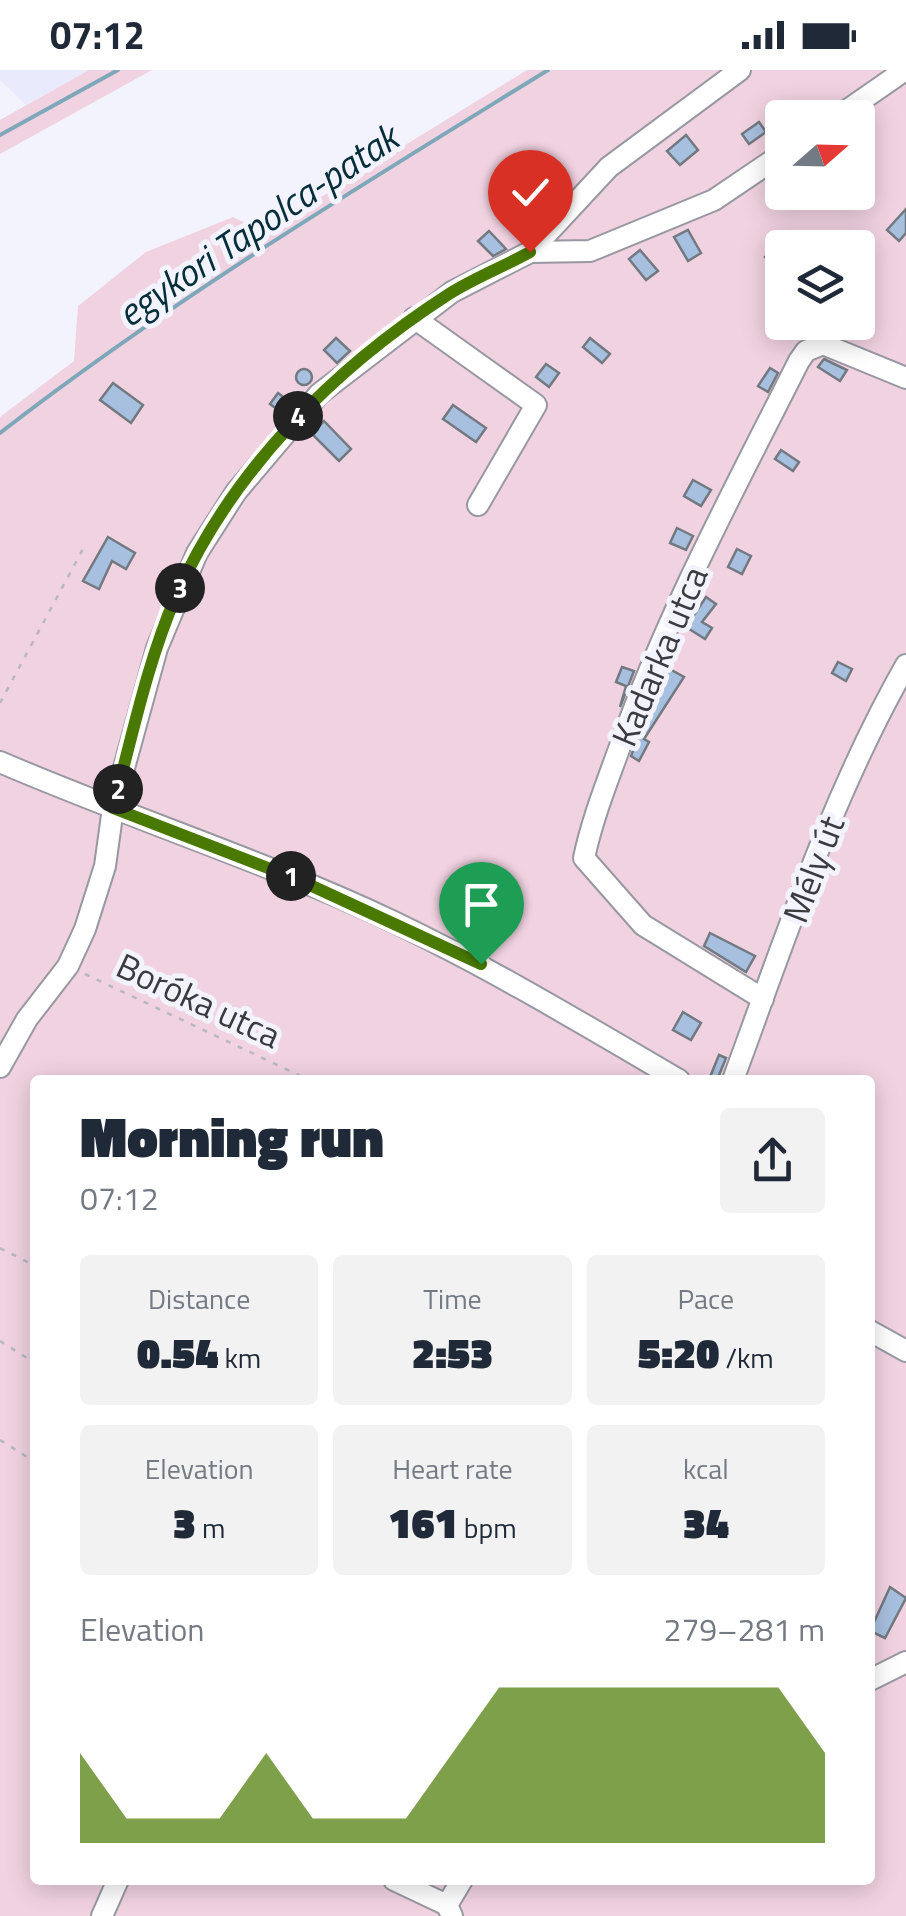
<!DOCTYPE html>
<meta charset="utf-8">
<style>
body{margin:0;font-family:"Titillium Web",sans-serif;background:#f2f2f3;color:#1f2937;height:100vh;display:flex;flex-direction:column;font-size:38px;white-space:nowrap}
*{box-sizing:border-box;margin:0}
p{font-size:32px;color:#747a83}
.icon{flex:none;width:55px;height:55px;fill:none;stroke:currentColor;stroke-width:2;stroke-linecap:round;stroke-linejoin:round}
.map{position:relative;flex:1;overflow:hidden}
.panel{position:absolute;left:30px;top:1005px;width:845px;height:810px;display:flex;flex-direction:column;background:#fff;border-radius:10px;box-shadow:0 5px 25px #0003}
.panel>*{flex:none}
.needle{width:65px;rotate:70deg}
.buttons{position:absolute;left:765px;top:30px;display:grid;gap:20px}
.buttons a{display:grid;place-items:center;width:110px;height:110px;border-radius:10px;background:#fff;box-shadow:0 5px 25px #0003;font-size:50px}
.pin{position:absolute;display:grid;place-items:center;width:85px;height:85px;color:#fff;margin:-102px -42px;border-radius:50% 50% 50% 0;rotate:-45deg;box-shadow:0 0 10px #0007}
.pin .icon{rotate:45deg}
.km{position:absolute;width:50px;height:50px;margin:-25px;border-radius:50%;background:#222;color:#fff;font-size:28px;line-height:50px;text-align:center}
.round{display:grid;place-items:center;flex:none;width:105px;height:105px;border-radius:10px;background:#f2f2f3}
.head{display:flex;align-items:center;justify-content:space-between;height:170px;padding:0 50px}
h1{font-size:55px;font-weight:800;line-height:75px}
.metrics{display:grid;grid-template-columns:repeat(3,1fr);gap:15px;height:170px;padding:10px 50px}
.metrics div{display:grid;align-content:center;border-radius:10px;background:#f2f2f3;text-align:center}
.metrics b{font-size:42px;font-weight:800}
.metrics small{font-size:28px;font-weight:400}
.metrics p{font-size:28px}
.chart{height:280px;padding:20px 50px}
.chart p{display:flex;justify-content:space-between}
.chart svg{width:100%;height:180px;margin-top:10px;fill:#497900;opacity:.7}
.status{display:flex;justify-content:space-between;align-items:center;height:70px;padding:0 50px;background:#fff;direction:ltr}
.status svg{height:28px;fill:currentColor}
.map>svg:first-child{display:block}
.built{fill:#eaeafd}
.green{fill:#f1d2e1;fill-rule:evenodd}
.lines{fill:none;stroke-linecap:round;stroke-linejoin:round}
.stream{stroke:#7ea8b9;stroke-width:4}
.building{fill:#a7c0df;stroke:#727981;stroke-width:2.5}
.minor-casing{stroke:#9898a2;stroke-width:24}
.path{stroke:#b7b7c0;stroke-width:2.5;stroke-dasharray:5 8;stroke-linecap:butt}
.minor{stroke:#fff;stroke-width:20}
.route-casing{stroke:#fff;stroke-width:20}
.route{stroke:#497900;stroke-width:12}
.labels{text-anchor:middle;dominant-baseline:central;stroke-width:10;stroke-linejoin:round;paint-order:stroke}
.street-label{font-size:35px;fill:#3b3b3f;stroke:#f3f3fe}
.water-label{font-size:38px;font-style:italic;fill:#052e3b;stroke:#f3f3fe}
</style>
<div class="status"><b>07:12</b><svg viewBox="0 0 49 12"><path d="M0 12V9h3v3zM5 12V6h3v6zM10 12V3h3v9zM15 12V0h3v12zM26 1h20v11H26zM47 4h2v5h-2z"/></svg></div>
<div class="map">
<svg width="906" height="1846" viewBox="0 0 906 1846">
<rect width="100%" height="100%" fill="#f3f3fe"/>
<!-- built -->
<polygon class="built" points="0,0 89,0 26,35 0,10"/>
<!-- green -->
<g class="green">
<polygon points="89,0 152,0 0,84 0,50"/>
<path d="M527 0H906V1846H0V347L74 291 78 236 146 182 233 147 264 162ZM782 48H858V122H782ZM782 178H858V252H782ZM35 1010H870V1810H35Z"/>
</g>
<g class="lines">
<!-- stream -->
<g class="stream">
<polyline points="0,65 118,0"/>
<path d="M0 363C174 228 362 115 548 0"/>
</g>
</g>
<!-- building -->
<g class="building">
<polygon points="759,52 766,62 749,74 742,64"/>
<polygon points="686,65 698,80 680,95 667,81"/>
<polygon points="906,139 906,163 899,171 887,160"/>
<polygon points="688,160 701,183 688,191 674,167"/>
<polygon points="489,161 506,179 493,186 478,171"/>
<polygon points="782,169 782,204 765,187"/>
<polygon points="640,180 658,201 646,210 629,189"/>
<polygon points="336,268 350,281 337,293 324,280"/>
<polygon points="590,268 610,284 602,293 583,277"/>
<polygon points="824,289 847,300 840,311 818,297"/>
<polygon points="546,294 559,303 549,317 536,307"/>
<polygon points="770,298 778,303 768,322 758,316"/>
<circle cx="304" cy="307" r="8"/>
<polygon points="113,313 143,335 131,353 100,330"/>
<polygon points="278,323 291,333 282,343 270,334"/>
<polygon points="453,335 486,358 476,372 443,349"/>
<polygon points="324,351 351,379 339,391 312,364"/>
<polygon points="781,380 799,392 793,401 775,389"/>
<polygon points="693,410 711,420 701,436 684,426"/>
<polygon points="677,458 693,466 686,480 670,473"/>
<polygon points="108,467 135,483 126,499 112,491 99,519 83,511"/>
<polygon points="737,479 751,486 742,504 728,497"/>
<polygon points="706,527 716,534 702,552 712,558 705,569 686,557"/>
<polygon points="838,592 852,599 846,611 832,603"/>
<polygon points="622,597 634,601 620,637 626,616 616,612"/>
<polygon points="666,597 684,607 644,669 649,672 639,691 631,686"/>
<polygon points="710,863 755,886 746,902 704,876"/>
<polygon points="683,942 701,953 691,970 673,960"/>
<polygon points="719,985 726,988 717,1010 710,1007"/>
<polygon points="890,1517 906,1528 885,1568 870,1561"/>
</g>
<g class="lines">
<!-- minor casing -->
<g class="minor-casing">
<g id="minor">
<polyline points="836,48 905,0"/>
<polyline points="530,182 590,181 714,130 782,84"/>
<polyline points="414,248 536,335 478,435"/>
<path d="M0 692C130 748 265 791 394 852 492 899 585 955 679 1010"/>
<path d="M763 929 643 855 584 788C592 750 606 715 619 679 667 544 735 418 799 291L806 281 823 274 906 308"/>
<polyline points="0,997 27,949 68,896 85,859 105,796 113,738 157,578 197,483 236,422 319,324 452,222 530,182 609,97 740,0"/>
<path d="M733 1010C785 869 832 725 906 595"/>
<polyline points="870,1261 906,1281"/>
<polyline points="870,1610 906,1592"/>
<polyline points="394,1810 447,1835"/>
<polyline points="102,1846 118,1810"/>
<polyline points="452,1846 447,1835 462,1810"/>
</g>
</g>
<!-- path -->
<g class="path">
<polyline points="0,633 83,479"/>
<polyline points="85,904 309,1010"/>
<polyline points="0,1178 35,1196"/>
<polyline points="0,1271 35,1293"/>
<polyline points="0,1370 35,1392"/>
</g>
<!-- minor -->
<use href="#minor" class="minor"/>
</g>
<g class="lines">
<!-- route casing -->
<g class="route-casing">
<path id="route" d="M481 894 299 810 113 738C132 667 147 593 176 526 232 400 334 298 449 224 474 208 503 197 530 182"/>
</g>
<!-- route -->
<use href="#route" class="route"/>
</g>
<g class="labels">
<!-- street labels -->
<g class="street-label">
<text transform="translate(659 586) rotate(-67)">Kadarka utca</text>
<text transform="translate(813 799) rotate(-69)">Mély út</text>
<text transform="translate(199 930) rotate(25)">Boróka utca</text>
</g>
<!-- water labels -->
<g class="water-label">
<text transform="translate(257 155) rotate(-34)">egykori Tapolca-patak</text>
</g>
</g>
</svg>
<div class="buttons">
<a><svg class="needle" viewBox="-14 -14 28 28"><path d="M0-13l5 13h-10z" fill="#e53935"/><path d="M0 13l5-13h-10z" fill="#747a83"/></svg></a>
<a><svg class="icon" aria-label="layers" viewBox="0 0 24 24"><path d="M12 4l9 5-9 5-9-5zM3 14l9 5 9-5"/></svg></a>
</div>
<div class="pin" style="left:481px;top:894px;background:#1e9e55"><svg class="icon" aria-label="arrive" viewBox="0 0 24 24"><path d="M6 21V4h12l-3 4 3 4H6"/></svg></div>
<div class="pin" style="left:530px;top:182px;background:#d93025"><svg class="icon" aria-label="check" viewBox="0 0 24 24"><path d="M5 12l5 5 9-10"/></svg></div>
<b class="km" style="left:291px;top:806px">1</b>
<b class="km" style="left:118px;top:719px">2</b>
<b class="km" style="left:180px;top:518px">3</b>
<b class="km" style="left:298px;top:346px">4</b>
<section class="panel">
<div class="head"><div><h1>Morning run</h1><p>07:12</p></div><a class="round"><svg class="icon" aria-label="share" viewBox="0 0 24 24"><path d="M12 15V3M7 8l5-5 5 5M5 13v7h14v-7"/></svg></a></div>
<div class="metrics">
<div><p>Distance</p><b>0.54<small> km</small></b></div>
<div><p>Time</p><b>2:53</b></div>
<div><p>Pace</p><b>5:20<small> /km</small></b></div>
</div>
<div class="metrics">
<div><p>Elevation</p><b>3<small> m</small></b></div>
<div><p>Heart rate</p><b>161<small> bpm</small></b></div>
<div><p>kcal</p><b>34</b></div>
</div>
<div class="chart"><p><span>Elevation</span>279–281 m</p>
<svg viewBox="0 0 160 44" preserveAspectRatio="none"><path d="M0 44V22L10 38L20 38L30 38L40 22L50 38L60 38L70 38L80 22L90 6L100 6L110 6L120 6L130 6L140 6L150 6L160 22V44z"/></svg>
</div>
</section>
</div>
